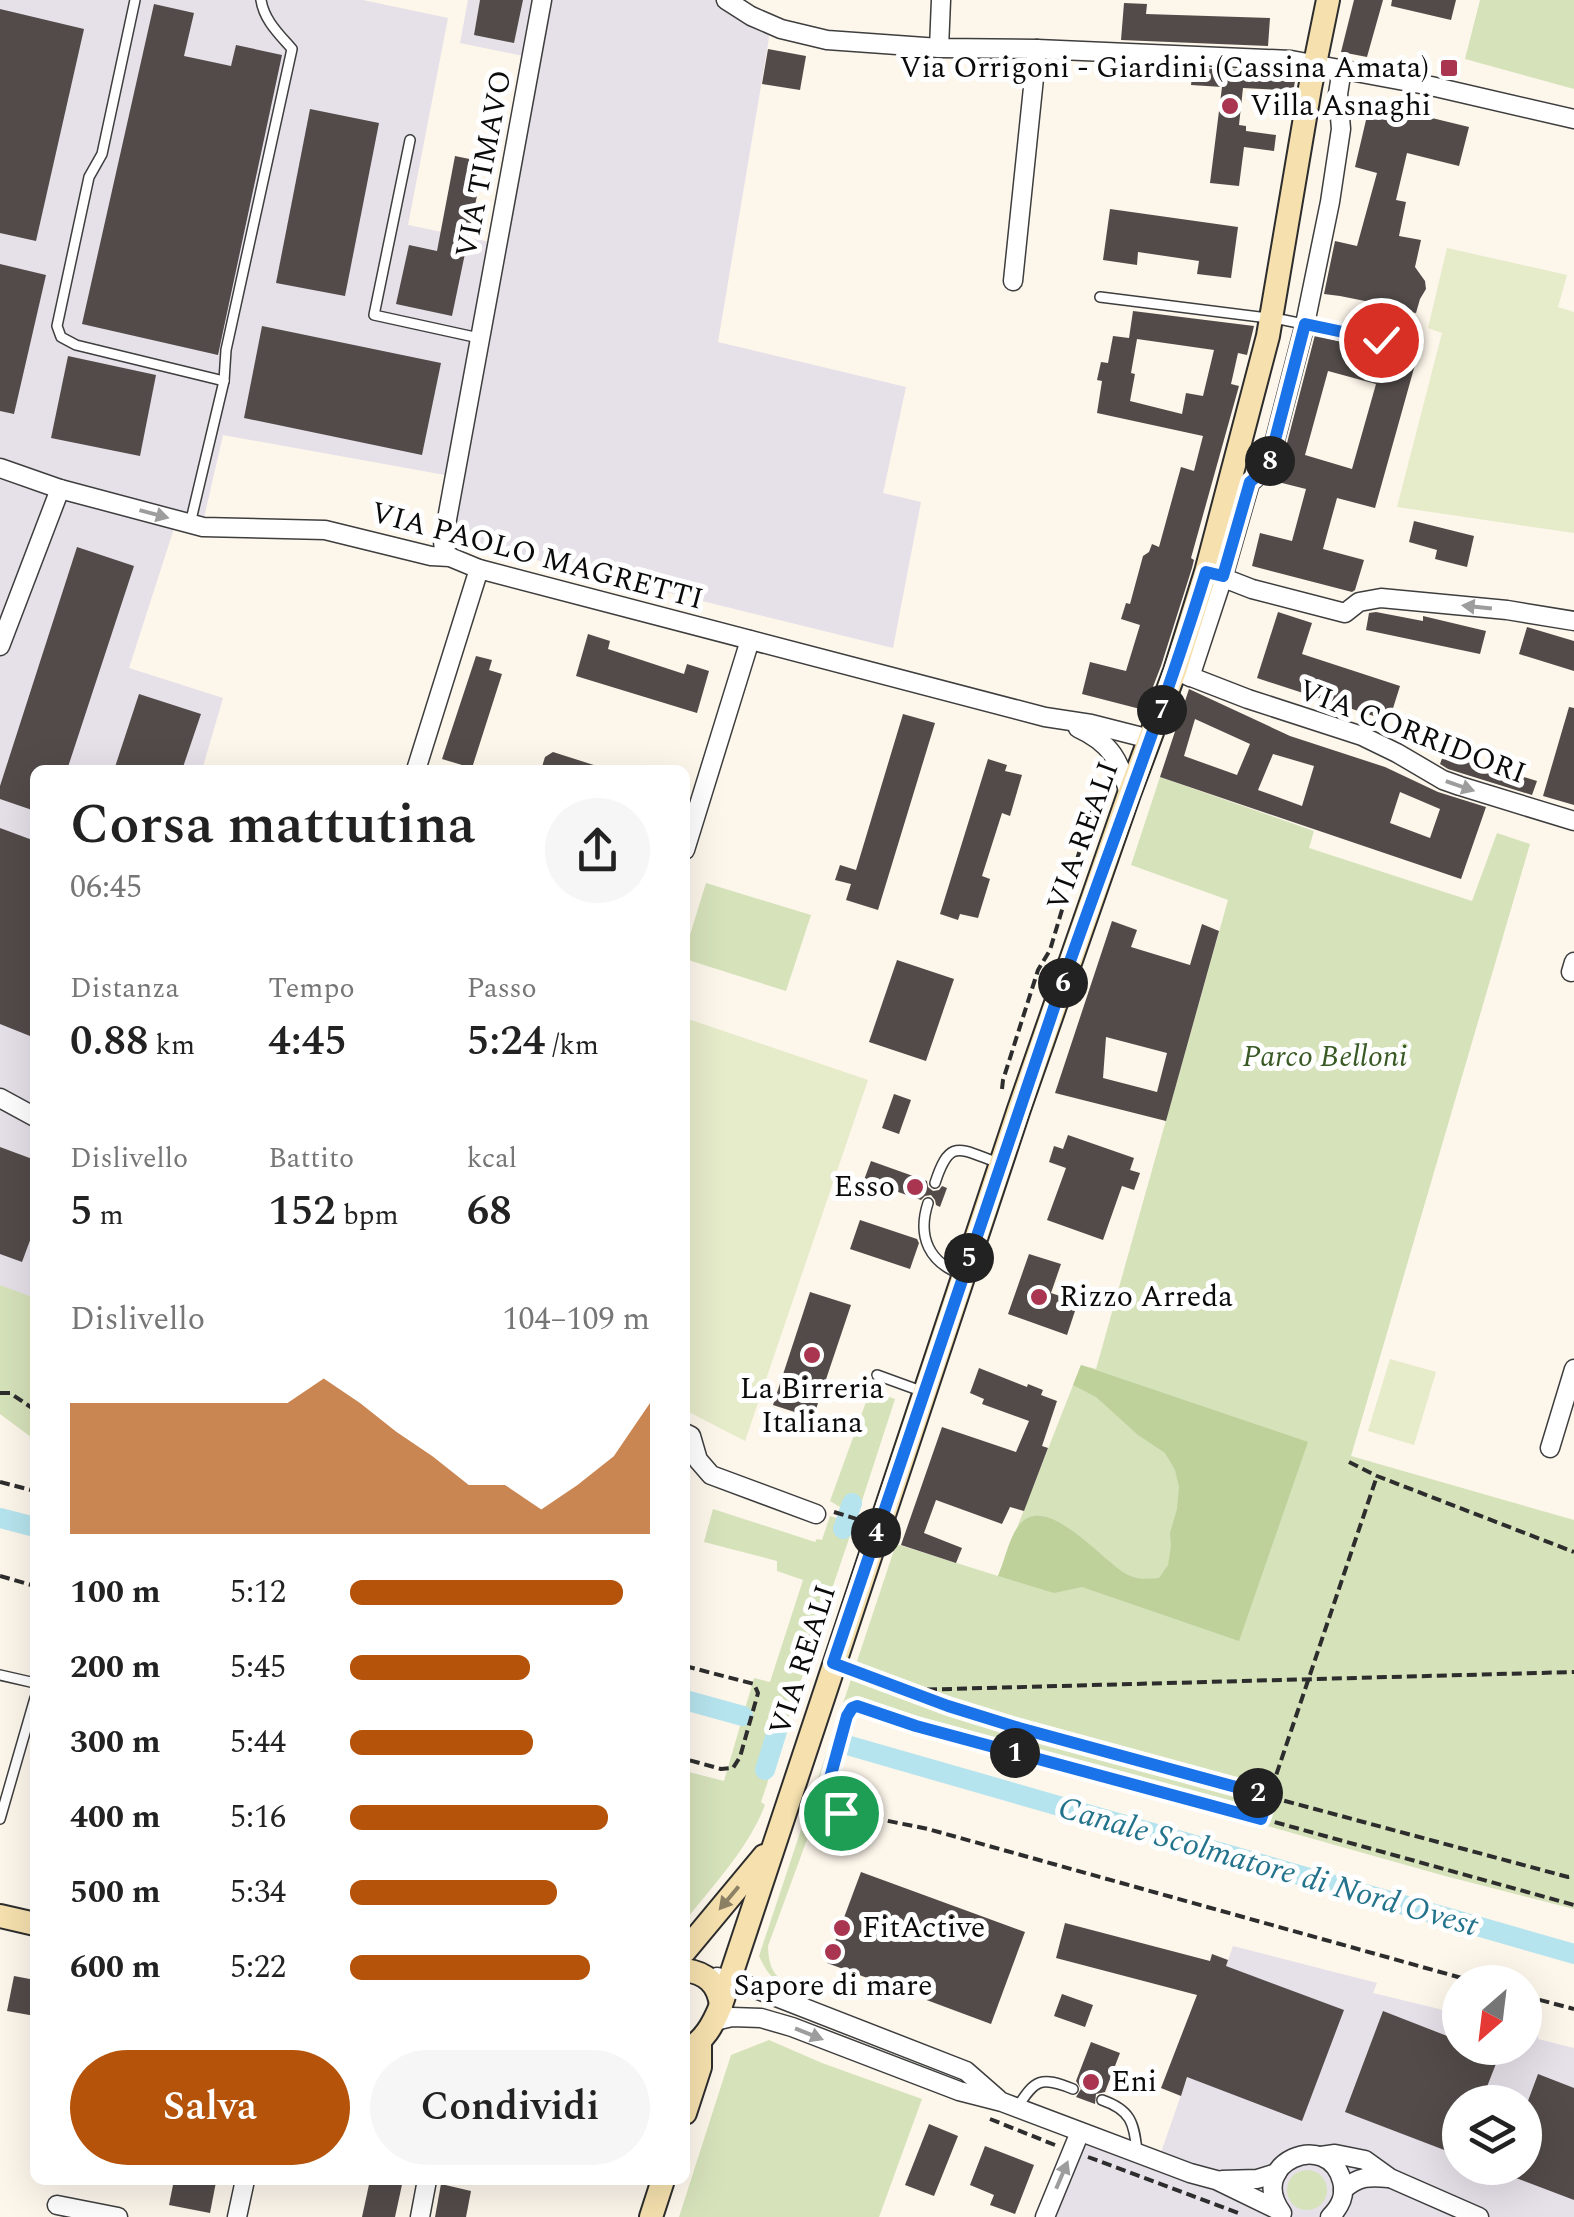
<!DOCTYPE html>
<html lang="it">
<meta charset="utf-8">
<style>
body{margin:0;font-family:Spectral,serif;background:#f6f6f6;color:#222;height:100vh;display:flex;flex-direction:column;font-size:38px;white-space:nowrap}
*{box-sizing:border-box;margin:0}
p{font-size:32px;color:#767676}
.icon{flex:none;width:55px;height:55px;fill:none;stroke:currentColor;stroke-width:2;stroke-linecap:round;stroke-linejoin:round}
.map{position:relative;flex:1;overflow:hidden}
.sheet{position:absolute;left:30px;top:765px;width:660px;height:1420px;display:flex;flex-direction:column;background:#fff;border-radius:15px;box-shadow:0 10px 40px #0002}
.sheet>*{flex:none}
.needle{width:65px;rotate:208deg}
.buttons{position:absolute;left:1442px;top:1965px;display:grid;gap:20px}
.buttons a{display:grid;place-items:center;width:100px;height:100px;border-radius:50%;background:#fff;box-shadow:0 10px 40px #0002;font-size:50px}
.pin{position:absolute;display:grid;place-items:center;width:85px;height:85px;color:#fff;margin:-42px;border:5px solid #fff;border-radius:50%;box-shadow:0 2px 10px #0007}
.km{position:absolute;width:50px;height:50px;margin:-25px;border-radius:50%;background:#222;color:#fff;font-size:28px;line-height:50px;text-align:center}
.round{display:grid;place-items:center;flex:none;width:105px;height:105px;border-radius:52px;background:#f6f6f6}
.summary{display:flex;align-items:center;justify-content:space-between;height:170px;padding:0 40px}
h1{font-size:55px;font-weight:600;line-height:75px}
.figures{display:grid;grid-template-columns:repeat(3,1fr);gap:15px;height:170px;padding:10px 40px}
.figures div{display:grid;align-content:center}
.figures b{font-size:42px;font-weight:600}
.figures small{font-size:28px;font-weight:400}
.figures p{font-size:28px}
.chart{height:280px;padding:20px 40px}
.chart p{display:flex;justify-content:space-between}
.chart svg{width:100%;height:180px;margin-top:10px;fill:#b45309;opacity:.7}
.primary-button{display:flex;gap:20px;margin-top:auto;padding:20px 40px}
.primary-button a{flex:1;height:115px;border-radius:60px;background:#b45309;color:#fff;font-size:40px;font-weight:600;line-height:115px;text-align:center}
.primary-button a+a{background:#f6f6f6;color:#222}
ul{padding:0 40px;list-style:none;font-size:32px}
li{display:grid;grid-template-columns:160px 120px 1fr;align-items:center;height:75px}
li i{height:25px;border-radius:12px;background:#b45309}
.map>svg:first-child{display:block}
.industrial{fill:#e6e0e9;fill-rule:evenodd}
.green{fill:#d6e2ba}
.forest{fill:#bed19b}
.pitch{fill:#e6ebca}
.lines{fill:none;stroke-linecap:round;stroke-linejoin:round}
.stream{stroke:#46a3bc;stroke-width:6}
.canal{stroke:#b6e4ee;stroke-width:20}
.building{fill:#524b49;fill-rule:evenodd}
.lane-casing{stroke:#3e3e3e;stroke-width:12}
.street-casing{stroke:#3e3e3e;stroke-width:21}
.secondary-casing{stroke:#2d2d2d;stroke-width:26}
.path{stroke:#2d2d2d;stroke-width:4;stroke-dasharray:10 5;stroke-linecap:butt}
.lane{stroke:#fff;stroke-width:9}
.street{stroke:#fff;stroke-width:18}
.secondary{stroke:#f5e0ae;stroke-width:22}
.oneway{fill:#9d9d9d}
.oneway2{fill:#8c8065}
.route-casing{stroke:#fff;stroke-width:20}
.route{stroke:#1a73e8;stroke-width:12}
.poi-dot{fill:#a93550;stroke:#fff;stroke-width:4}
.labels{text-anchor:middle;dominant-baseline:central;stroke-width:10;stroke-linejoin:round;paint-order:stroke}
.poi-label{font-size:30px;fill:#0b0b0b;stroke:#fff;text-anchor:start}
.street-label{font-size:30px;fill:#0b0b0b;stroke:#fff}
.park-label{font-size:30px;font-style:italic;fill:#395a24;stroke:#fff}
.water-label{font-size:32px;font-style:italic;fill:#24738c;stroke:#fff}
</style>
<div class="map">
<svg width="1574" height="2217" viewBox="0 0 1574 2217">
<rect width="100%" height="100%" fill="#fdf6eb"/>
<!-- industrial -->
<g class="industrial">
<polygon points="0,0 363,0 448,18 408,225 490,242 524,56 460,43 468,0 742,0 762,13 769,38 718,342 906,387 883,493 921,502 893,648 451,539 462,478 223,435 203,522 178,516 129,668 223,698 202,770 35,770 35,1289 32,1298 0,1285"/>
<path d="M1233 1946 1377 1983 1373 1993 1460 2014V2048H1525V2030L1538 2033V2039L1574 2048V2217H1049L1083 2134 1158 2161ZM1460 2102H1525V2168H1460Z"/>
</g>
<!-- green -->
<g class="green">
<polygon points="1480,0 1574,0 1574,89 1465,59"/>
<path d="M1160 777 1314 831 1309 848 1472 901 1497 833 1530 844 1351 1456 1574 1520V1909L1445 1876 858 1711 823 1837 809 1834 768 1946C769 1973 776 1978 799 1990 775 1982 770 1979 759 1956L896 1544 998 1576 1081 1365 1096 1369 1228 900 1131 865Z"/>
<polygon points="706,883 811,915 786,991 685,959 685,951"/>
<polygon points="0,1285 32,1297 35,1289 35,1440 0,1414"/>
<polygon points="870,1391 895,1399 857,1516 852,1514 855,1508 852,1503 848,1502 843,1509 830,1501"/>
<path d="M713 1509 815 1542 817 1539 822 1540 830 1516 840 1519 838 1524 843 1529 848 1528 850 1522 854 1524 784 1730 773 1727 759 1768 771 1772 761 1802 765 1805C748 1849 714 1884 685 1921V1771L724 1781 754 1678 770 1682 803 1580 777 1571V1561L704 1542Z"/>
<polygon points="769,2040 822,2063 922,2099 879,2217 679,2217 731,2055"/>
<circle cx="1307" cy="2190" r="20"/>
</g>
<!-- forest -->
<path class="forest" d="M1081 1365 1308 1442 1239 1641 1082 1587 1054 1593 998 1576C1005 1560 1009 1537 1020 1524 1048 1492 1105 1564 1128 1575 1138 1580 1148 1579 1159 1578L1168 1565 1171 1546 1170 1533 1177 1509 1179 1487 1175 1470 1165 1453 1138 1435 1096 1397 1073 1385Z"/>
<!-- pitch -->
<g class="pitch">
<polygon points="1447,248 1567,275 1558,307 1574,312 1574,533 1397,507 1442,333 1428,328"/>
<polygon points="685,1018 868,1080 745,1441 685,1410"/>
<polygon points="1390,1359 1436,1372 1414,1445 1368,1431"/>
</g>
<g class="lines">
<!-- stream -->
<polyline class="stream" points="763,1758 768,1760"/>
<!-- canal -->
<g class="canal">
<polyline points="0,1518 35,1527"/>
<polyline points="843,1529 852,1503"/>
<polyline points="685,1700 743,1716"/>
<polyline points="847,1745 1574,1954"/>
<polyline points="765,1770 778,1728"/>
</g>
</g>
<!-- building -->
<g class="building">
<polygon points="480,0 523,0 514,43 474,35"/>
<polygon points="1354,0 1383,0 1367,57 1341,52"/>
<polygon points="1392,0 1456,0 1451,20 1391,6"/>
<polygon points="1124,3 1147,4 1146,14 1270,18 1268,46 1121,40"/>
<polygon points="154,4 194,13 184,56 231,66 236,45 282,55 218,355 82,324"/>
<polygon points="0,9 84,29 36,241 0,233"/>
<polygon points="768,49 806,56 800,90 762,84"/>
<polygon points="1193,68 1290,72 1296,75 1294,87 1281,90 1243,88 1239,125 1246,126 1246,131 1276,135 1274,151 1244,147 1239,186 1210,183 1222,87 1191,85"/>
<polygon points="1370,103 1469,127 1459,166 1407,153 1396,200 1406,202 1399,236 1421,240 1415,267 1425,281 1426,289 1420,299 1416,313 1385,308 1385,305 1340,296 1324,294 1335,241 1357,246 1377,173 1355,167"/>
<polygon points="310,109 379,123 345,296 276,283"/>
<polygon points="455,156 484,162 452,316 396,304 409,245 437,251"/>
<polygon points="1110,209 1238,227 1231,278 1197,274 1199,261 1138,252 1137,265 1103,260"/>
<polygon points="0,264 46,275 14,414 0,411"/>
<path d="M1133 311 1254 326 1247 355 1238 353 1231 384 1239 386 1191 558 1194 560 1192 568 1161 666 1144 710 1082 694 1090 662 1126 671 1140 625 1121 619 1126 603 1130 604 1143 556 1149 552 1152 544 1159 547 1181 467 1194 471 1203 436 1097 413 1102 381 1097 380 1101 362 1108 363 1113 336 1129 338ZM1137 339 1214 350 1203 396 1186 393 1182 414 1130 401 1135 374 1131 373Z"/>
<polygon points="262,326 441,363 422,455 244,418"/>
<path d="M1315 335 1416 361 1375 508 1337 498 1323 549 1364 560 1355 590 1352 592 1252 566 1260 533 1292 541 1306 489 1274 481 1280 470ZM1328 371 1376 384 1352 469 1305 455Z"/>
<polygon points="68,356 156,375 140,456 51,438"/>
<polygon points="1414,521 1474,536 1467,567 1435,559 1437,550 1409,542"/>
<polygon points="77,547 134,566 67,770 35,770 35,811 0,799 0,786"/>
<polygon points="1278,612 1312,623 1302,654 1400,686 1389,721 1257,678"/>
<polygon points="1376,612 1423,621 1423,616 1486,631 1480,654 1366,630 1369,613"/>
<polygon points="1527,627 1574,641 1574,671 1519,654"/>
<polygon points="588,634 610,641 608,649 684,674 687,664 709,671 697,713 576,676"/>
<polygon points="476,656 492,660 489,670 502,674 472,768 442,759"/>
<path d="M1189 689 1290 736 1385 767 1438 792 1486 807 1461 879 1160 777ZM1195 719 1250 744 1237 775 1184 756ZM1273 754 1314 766 1302 806 1258 790ZM1400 792 1440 809 1430 838 1390 823Z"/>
<polygon points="139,694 201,714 182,770 114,770"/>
<polygon points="1569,707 1574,708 1574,805 1543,796"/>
<polygon points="903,714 935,723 878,910 846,900 851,884 835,880 840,865 856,870"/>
<polygon points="553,752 600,767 600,770 541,770 545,757"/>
<polygon points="1444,753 1537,781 1532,795 1448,769 1440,764"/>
<polygon points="988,759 1007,765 1005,771 1022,775 1010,816 1002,813 982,876 990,879 978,918 960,914 958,920 940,914"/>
<polygon points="0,828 35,841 35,1038 0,1024"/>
<path d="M1112 921 1137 930 1131 947 1190 965 1202 924 1219 931 1166 1121 1055 1093ZM1106 1037 1167 1053 1157 1092 1103 1078Z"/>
<polygon points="897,960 954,979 926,1061 869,1042"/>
<polygon points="894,1094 911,1100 899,1134 882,1128"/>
<polygon points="1068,1135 1134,1158 1130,1170 1140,1173 1134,1190 1122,1186 1103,1240 1047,1220 1066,1168 1049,1162 1054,1146 1063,1149"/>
<polygon points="0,1147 35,1160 35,1227 22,1262 0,1254"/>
<polygon points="871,1161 927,1181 928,1187 933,1191 939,1190 942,1186 947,1188 940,1207 936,1205 935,1200 931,1195 925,1196 921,1200 864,1180"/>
<polygon points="860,1220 917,1239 919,1243 910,1269 850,1249"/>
<polygon points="1029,1254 1061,1264 1051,1293 1078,1302 1067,1335 1008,1314"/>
<polygon points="810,1292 851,1305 813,1418 773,1405"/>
<polygon points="979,1368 1027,1387 1028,1384 1043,1390 1041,1395 1057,1401 1042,1446 1048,1448 1024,1511 1010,1507 1002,1524 936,1500 924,1533 962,1548 956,1563 901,1545 942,1427 1016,1452 1029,1421 982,1404 984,1399 970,1393"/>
<polygon points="861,1872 1025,1932 991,2024 827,1963"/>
<polygon points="1065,1923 1210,1961 1212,1954 1228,1960 1226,1966 1344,2010 1302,2121 1187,2077 1181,2096 1161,2088 1197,1995 1056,1958"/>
<polygon points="14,1976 35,1980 35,2016 7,2011"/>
<polygon points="1062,1994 1093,2005 1085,2027 1054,2016"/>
<polygon points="1383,2011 1460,2041 1460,2048 1478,2048 1499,2056 1481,2102 1460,2102 1460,2156 1345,2112"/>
<polygon points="1091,2042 1120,2053 1105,2092 1096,2094 1095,2104 1076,2097 1081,2089 1076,2081"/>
<polygon points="1538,2074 1574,2088 1574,2200 1492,2169 1525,2168 1525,2109"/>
<polygon points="929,2124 958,2136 934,2196 905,2185"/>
<polygon points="985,2146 1034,2165 1015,2214 990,2205 994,2195 970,2185"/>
<polygon points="174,2180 216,2182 210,2213 169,2205"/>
<polygon points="370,2180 403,2180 395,2217 362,2217"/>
<polygon points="441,2184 471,2191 466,2217 435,2217"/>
</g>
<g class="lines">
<!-- lane casing -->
<g class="lane-casing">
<g id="lane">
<polyline points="135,0 102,154 89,177 57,326 61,337 76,345 224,381"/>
<polyline points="410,140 374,315 479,338"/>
<polyline points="1100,297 1284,320 1381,340"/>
<path d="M190 524 224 381 226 350 292 49C279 34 264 20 261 0"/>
<path d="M935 1183C950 1137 959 1149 999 1163"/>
<path d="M928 1203C917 1237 929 1263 963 1275"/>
<polyline points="877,1375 921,1391"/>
<polyline points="0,1675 35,1683"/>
<polyline points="0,1819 35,1698"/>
<path d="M1102 2100C1131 2110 1134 2123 1137 2151"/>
<path d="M1017 2108C1035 2079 1041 2076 1073 2089"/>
</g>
</g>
<!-- street casing -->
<g class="street-casing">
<g id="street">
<polyline points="726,0 751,16 781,29 827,40 939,48 1037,49 1291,60 1431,86 1574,119"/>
<polyline points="939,48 941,0"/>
<polyline points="1013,281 1037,49"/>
<polyline points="0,468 60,489 203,527 325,530 431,556 450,557 479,569 1045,717 1091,724 1150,739"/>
<polyline points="450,557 444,550 443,541 542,0"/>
<polyline points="1211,573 1252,589 1345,613 1359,602 1381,598 1507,610 1574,621"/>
<polyline points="0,646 60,489"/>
<polyline points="1181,673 1248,699 1362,736 1397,753 1443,780 1460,786 1574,821"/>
<polyline points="1190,677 1223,577 1250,483 1268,467 1305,324 1330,202 1341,129 1338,94 1342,69"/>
<path d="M1078 728C1111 743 1120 761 1129 794"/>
<polyline points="416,770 479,569"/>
<polyline points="685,850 750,640"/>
<polyline points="1571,972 1574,962"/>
<polyline points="0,1098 35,1117"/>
<polyline points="685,1433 691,1436 698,1460 711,1475 816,1514"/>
<polyline points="1550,1448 1574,1369"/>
<polyline points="717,1977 743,1984 966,2071 998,2099"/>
<polyline points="715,2021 732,2017 761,2018 792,2027 959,2091 1002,2102 1190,2173 1216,2180 1280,2211"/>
<polyline points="1321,2156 1335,2154 1365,2160 1390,2178 1479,2217"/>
<polyline points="1222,2180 1257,2179 1277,2173"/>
<path d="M1343 2190C1358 2176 1370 2176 1389 2178"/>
<polyline points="57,2205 118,2217"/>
<path d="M1282 2213C1245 2163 1328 2128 1342 2181 1346 2196 1340 2207 1330 2217"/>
<polyline points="237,2217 245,2180"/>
<polyline points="420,2217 427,2180"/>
<polyline points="1045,2217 1080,2132"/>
</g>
</g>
<!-- secondary casing -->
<g class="secondary-casing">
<g id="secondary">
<polyline points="0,1916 35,1924"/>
<polyline points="685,1951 764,1856"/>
<path d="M685 1970C706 1973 718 1983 721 2005"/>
<path d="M685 2052C704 2041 713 2025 721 2005L1019 1109 1129 794 1175 671 1206 572 1268 336 1310 88 1328 0"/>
<polyline points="685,2113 700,2067 700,2041"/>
<polyline points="651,2217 663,2180"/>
</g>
</g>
<!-- path -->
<g class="path">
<polyline points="1002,1089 1003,1080 1038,970 1050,950 1102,776"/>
<polyline points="0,1393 10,1393 35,1410"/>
<polyline points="1349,1462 1377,1476 1574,1552"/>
<polyline points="0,1482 35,1491"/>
<polyline points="834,1512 863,1521"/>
<polyline points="0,1576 35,1586"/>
<polyline points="685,1666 754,1684 758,1693 740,1757 733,1768 721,1769 685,1759"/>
<polyline points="854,1670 948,1706 1088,1748 1568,1877 1574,1876"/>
<polyline points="912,1690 1574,1672"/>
<polyline points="1262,1817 1377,1476"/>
<path d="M1476 1982 928 1829 829 1809 824 1799 847 1715C852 1709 854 1706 863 1707L938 1733 1177 1795 1574 1905"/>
<polyline points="1525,1996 1574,2009"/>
<polyline points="990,2119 1055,2145"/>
<polyline points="1088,2157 1238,2213"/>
</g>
<!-- lane -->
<use href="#lane" class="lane"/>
<!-- street -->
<use href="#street" class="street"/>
<!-- secondary -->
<use href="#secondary" class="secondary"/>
</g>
<!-- one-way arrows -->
<defs><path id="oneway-solid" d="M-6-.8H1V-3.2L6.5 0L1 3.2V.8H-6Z" transform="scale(2.5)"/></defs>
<g class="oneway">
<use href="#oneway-solid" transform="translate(154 514) rotate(15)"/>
<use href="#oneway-solid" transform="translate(1477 607) rotate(-174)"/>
<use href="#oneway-solid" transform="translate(1460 786) rotate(19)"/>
<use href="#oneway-solid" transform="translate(809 2034) rotate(22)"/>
<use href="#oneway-solid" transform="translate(1062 2175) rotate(-67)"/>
</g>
<use class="oneway2" href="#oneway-solid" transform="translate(729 1898) rotate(130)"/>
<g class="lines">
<!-- route casing -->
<g class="route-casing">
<path id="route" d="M841 1813 829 1809 824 1800 847 1716 852 1708 857 1706 916 1726 1261 1819 1269 1796 1019 1728 948 1706 833 1663C908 1438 983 1212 1061 987 1109 849 1163 712 1206 572L1223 576 1250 482 1268 467 1305 324 1381 340"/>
</g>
<!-- route -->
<use href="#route" class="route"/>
</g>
<!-- markers -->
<g class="poi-dot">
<rect x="1439" y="58" width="20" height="20" rx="5"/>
<circle cx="1230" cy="106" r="10"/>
<circle cx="915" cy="1187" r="10"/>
<circle cx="1039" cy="1297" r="10"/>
<circle cx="812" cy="1355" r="10"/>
<circle cx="842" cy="1928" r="10"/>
<circle cx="833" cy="1952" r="10"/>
<circle cx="1091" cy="2082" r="10"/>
</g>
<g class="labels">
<!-- poi labels -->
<g class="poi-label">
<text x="1429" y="68" text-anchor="end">Via Orrigoni - Giardini (Cassina Amata)</text>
<text x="1250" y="106">Villa Asnaghi</text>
<text x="895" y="1187" text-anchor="end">Esso</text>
<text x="1059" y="1297">Rizzo Arreda</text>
<text x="812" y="1389" text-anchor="middle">La Birreria<tspan x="812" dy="34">Italiana</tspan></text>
<text x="862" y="1928">FitActive</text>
<text x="833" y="1986" text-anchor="middle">Sapore di mare</text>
<text x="1111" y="2082">Eni</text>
</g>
<!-- street labels -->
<g class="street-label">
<text transform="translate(484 164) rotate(-79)">VIA TIMAVO</text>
<text transform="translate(537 556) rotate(15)">VIA PAOLO MAGRETTI</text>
<text transform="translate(1412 732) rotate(21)">VIA CORRIDORI</text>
<text transform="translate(1083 836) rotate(-70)">VIA REALI</text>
<text transform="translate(803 1660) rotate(-72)">VIA REALI</text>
</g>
<!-- park labels -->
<g class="park-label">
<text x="1325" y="1057">Parco Belloni</text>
</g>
<!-- water labels -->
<g class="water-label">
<text transform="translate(1268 1867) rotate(16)">Canale Scolmatore di Nord Ovest</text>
</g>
</g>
</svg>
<div class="buttons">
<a><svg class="needle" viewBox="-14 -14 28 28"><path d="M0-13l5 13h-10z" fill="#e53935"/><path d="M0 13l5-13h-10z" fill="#767676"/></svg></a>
<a><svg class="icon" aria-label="layers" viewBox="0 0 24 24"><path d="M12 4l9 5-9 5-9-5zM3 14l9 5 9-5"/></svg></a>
</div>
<div class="pin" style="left:841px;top:1813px;background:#1e9e55"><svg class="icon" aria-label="arrive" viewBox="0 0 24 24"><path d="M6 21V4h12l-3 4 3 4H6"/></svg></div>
<div class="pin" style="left:1381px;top:340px;background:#d93025"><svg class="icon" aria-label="check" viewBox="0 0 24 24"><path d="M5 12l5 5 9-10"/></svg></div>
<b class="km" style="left:1015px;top:1753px">1</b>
<b class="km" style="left:1258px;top:1793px">2</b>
<b class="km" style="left:876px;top:1533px">4</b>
<b class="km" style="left:969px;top:1258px">5</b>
<b class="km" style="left:1063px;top:983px">6</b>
<b class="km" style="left:1162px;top:710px">7</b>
<b class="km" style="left:1270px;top:461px">8</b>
<section class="sheet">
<div class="summary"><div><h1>Corsa mattutina</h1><p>06:45</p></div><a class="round"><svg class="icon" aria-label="share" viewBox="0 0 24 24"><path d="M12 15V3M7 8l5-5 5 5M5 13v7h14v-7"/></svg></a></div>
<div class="figures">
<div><p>Distanza</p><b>0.88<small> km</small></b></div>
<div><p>Tempo</p><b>4:45</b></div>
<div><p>Passo</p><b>5:24<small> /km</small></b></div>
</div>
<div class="figures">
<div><p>Dislivello</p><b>5<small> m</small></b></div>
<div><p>Battito</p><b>152<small> bpm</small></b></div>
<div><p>kcal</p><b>68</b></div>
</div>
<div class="chart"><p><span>Dislivello</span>104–109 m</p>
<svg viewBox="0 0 160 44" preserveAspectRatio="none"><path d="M0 44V12L10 12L20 12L30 12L40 12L50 12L60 12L70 6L80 12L90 19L100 25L110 32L120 32L130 38L140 32L150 25L160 12V44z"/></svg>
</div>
<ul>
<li><b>100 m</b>5:12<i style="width:91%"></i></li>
<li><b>200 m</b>5:45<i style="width:60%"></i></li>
<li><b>300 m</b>5:44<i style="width:61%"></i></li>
<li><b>400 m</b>5:16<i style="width:86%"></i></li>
<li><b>500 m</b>5:34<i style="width:69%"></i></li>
<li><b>600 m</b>5:22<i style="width:80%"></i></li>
</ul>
<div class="primary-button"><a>Salva</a><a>Condividi</a></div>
</section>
</div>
